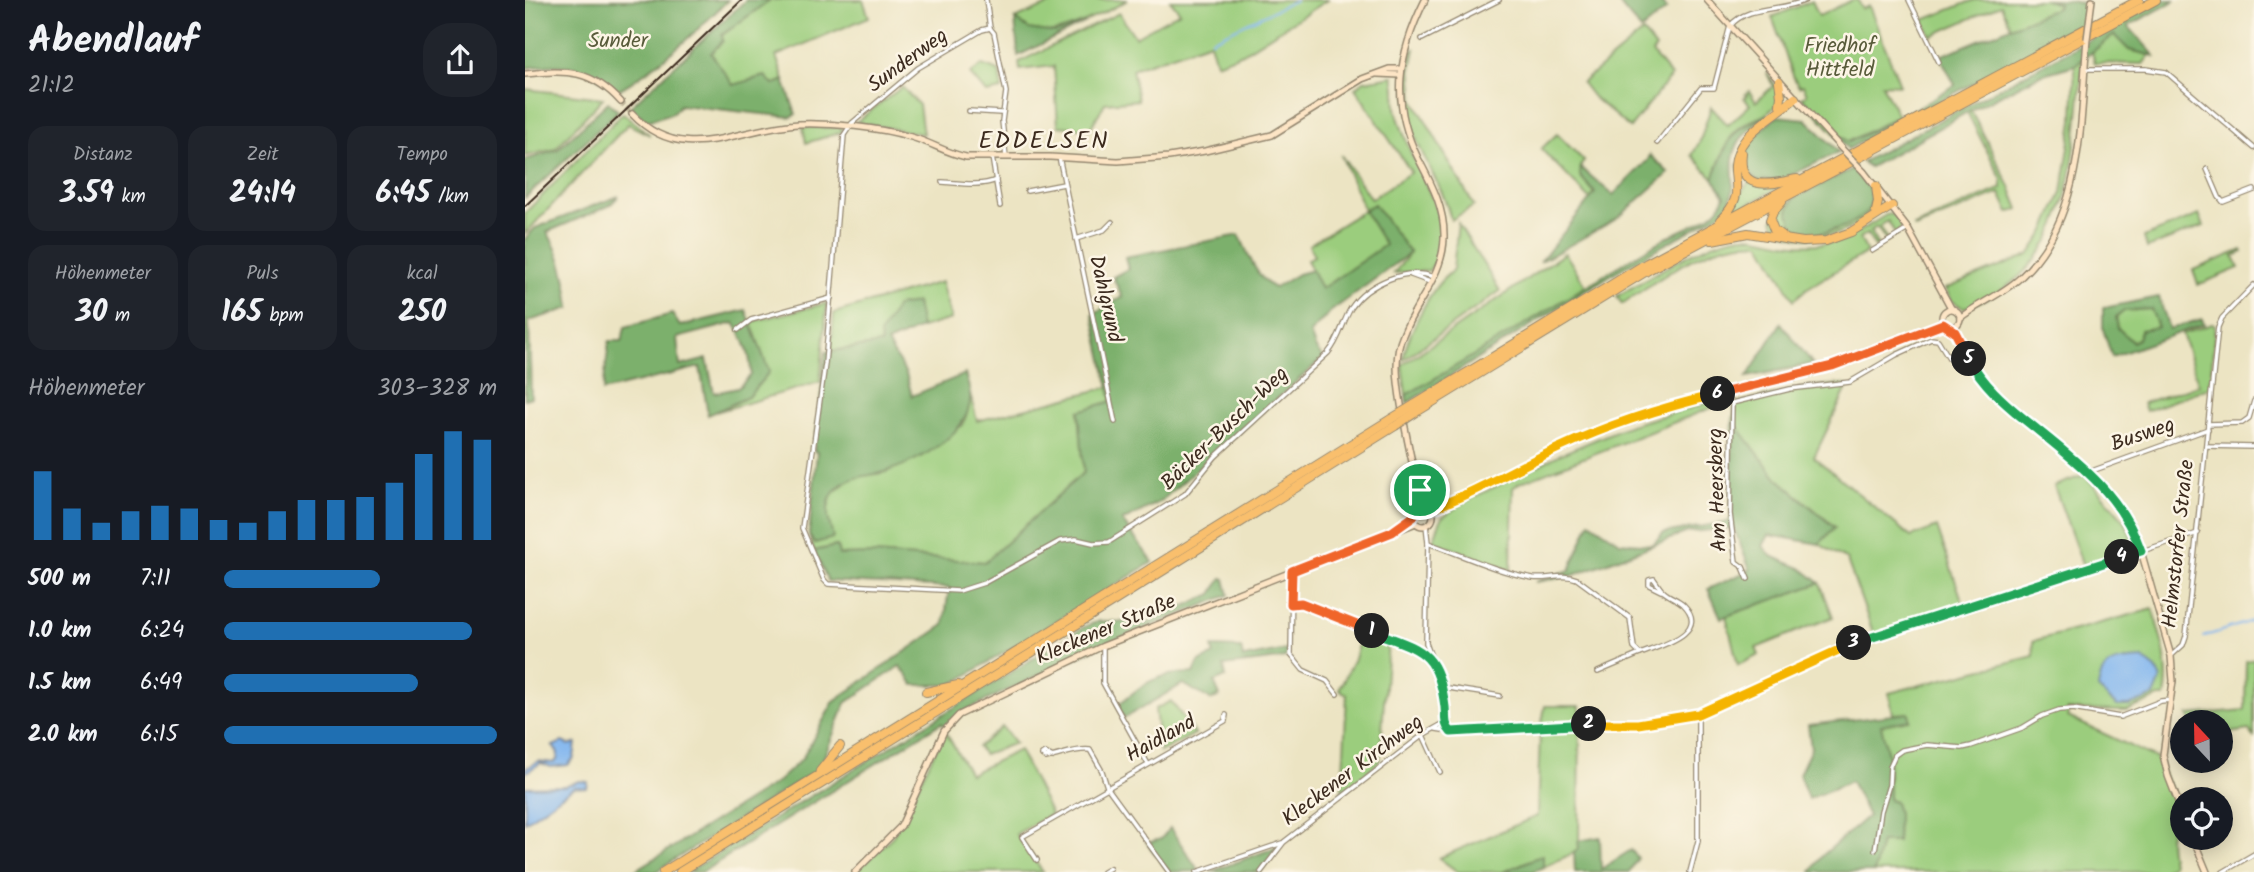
<!DOCTYPE html>
<html lang="de">
<meta charset="utf-8">
<style>
body{margin:0;font-family:Kalam,sans-serif;background:#20242c;color:#f1f3f6;height:100vh;display:flex;flex-direction:column;font-size:26px;white-space:nowrap}
*{box-sizing:border-box;margin:0}
p{font-size:23px;color:#9ea1a6}
.icon{flex:none;width:38px;height:38px;fill:none;stroke:currentColor;stroke-width:2;stroke-linecap:round;stroke-linejoin:round}
.map{position:relative;flex:1;overflow:hidden}
.drawer{display:flex;flex-direction:column;background:#171b24;width:525px}
.drawer>*{flex:none}
.needle{width:46px;rotate:338deg}
.fabs{position:absolute;left:1645px;top:710px;display:grid;gap:14px}
.fabs a{display:grid;place-items:center;width:63px;height:63px;border-radius:50%;background:#171b24;box-shadow:0 4px 18px #0003;font-size:35px}
.pin{position:absolute;display:grid;place-items:center;width:60px;height:60px;color:#fff;margin:-30px;border:4px solid #fff;border-radius:50%;box-shadow:0 2px 7px #0007}
.km{position:absolute;width:35px;height:35px;margin:-18px;border-radius:50%;background:#222;color:#fff;font-size:19px;line-height:35px;text-align:center}
.round{display:grid;place-items:center;flex:none;width:74px;height:74px;border-radius:28px;background:#20242c}
.headline{display:flex;align-items:center;justify-content:space-between;height:119px;padding:0 28px}
h1{font-size:38px;font-weight:700;line-height:52px}
.stats{display:grid;grid-template-columns:repeat(3,1fr);gap:10px;height:119px;padding:7px 28px}
.stats div{display:grid;align-content:center;border-radius:18px;background:#20242c;text-align:center}
.stats b{font-size:30px;font-weight:700}
.stats small{font-size:19px;font-weight:400}
.stats p{font-size:19px}
.chart{height:196px;padding:14px 28px}
.chart p{display:flex;justify-content:space-between}
.chart svg{width:100%;height:126px;margin-top:7px;stroke:#1f6fb2;stroke-width:6}
ul{padding:0 28px;list-style:none;font-size:23px}
li{display:grid;grid-template-columns:112px 84px 1fr;align-items:center;height:52px}
li i{height:18px;border-radius:9px;background:#1f6fb2}
main{display:flex;flex:1;min-height:0}
.map>svg:first-child{display:block}
.green{fill:#9bcd7d;stroke:#6b7c4e;stroke-width:2;fill-rule:evenodd}
.forest{fill:#7cb06c;stroke:#5c6d45;stroke-width:2;fill-rule:evenodd}
.water{fill:#81b6ef;stroke:#5e7086;stroke-width:2}
.lines{fill:none;stroke-linecap:round;stroke-linejoin:round}
.stream{stroke:#81b6ef;stroke-width:2}
.secondary-tunnel{stroke:#c9bfa2;stroke-width:5;stroke-dasharray:5 2.5;stroke-linecap:butt}
.street-casing{stroke:#948770;stroke-width:6}
.secondary-casing{stroke:#948770;stroke-width:8}
.highway-casing{stroke:#948770;stroke-width:10}
.street{stroke:#fff;stroke-width:3.5}
.secondary{stroke:#fde5c5;stroke-width:5}
.highway{stroke:#f9bf6d;stroke-width:8}
.rail{stroke:#3b2a1e;stroke-width:2}
.secondary-bridge-casing{stroke:#948770;stroke-width:8;stroke-linecap:butt}
.highway-bridge-casing{stroke:#948770;stroke-width:10;stroke-linecap:butt}
.secondary-bridge{stroke:#fde5c5;stroke-width:5}
.highway-bridge{stroke:#f9bf6d;stroke-width:8}
.split-1-casing{stroke:#fff;stroke-width:14}
.split-2-casing{stroke:#fff;stroke-width:14}
.split-3-casing{stroke:#fff;stroke-width:14}
.split-4-casing{stroke:#fff;stroke-width:14}
.split-5-casing{stroke:#fff;stroke-width:14}
.split-6-casing{stroke:#fff;stroke-width:14}
.split-7-casing{stroke:#fff;stroke-width:14}
.split-1{stroke:#f0652b;stroke-width:9}
.split-2{stroke:#22a559;stroke-width:9}
.split-3{stroke:#f5b400;stroke-width:9}
.split-4{stroke:#22a559;stroke-width:9}
.split-5{stroke:#22a559;stroke-width:9}
.split-6{stroke:#f0652b;stroke-width:9}
.split-7{stroke:#f5b400;stroke-width:9}
.labels{text-anchor:middle;dominant-baseline:central;stroke-width:5;stroke-linejoin:round;paint-order:stroke}
.park-label{font-size:21px;fill:#585b3a;stroke:#fcf5e5}
.street-label{font-size:21px;fill:#3b2a1e;stroke:#fcf5e5}
.quarter-label{font-size:24px;letter-spacing:2px;fill:#3b2a1e;stroke:#fcf5e5}
</style>
<main>
<section class="drawer">
<div class="headline"><div><h1>Abendlauf</h1><p>21:12</p></div><a class="round"><svg class="icon" aria-label="share" viewBox="0 0 24 24"><path d="M12 15V3M7 8l5-5 5 5M5 13v7h14v-7"/></svg></a></div>
<div class="stats">
<div><p>Distanz</p><b>3.59<small> km</small></b></div>
<div><p>Zeit</p><b>24:14</b></div>
<div><p>Tempo</p><b>6:45<small> /km</small></b></div>
</div>
<div class="stats">
<div><p>Höhenmeter</p><b>30<small> m</small></b></div>
<div><p>Puls</p><b>165<small> bpm</small></b></div>
<div><p>kcal</p><b>250</b></div>
</div>
<div class="chart"><p><span>Höhenmeter</span>303–328 m</p>
<svg viewBox="0 0 160 44" preserveAspectRatio="none"><path d="M5 44V20M15 44V33M25 44V38M35 44V34M45 44V32M55 44V33M65 44V37M75 44V38M85 44V34M95 44V30M105 44V30M115 44V29M125 44V24M135 44V14M145 44V6M155 44V9"/></svg>
</div>
<ul>
<li><b>500 m</b>7:11<i style="width:57%"></i></li>
<li><b>1.0 km</b>6:24<i style="width:91%"></i></li>
<li><b>1.5 km</b>6:49<i style="width:71%"></i></li>
<li><b>2.0 km</b>6:15<i style="width:100%"></i></li>
</ul>
</section>
<div class="map">
<svg width="1729" height="872" viewBox="0 0 1729 872">
<rect width="100%" height="100%" fill="#fcf5e5"/>
<filter id="ink" filterUnits="userSpaceOnUse"><feTurbulence type="fractalNoise" baseFrequency=".0143" numOctaves="2"/><feDisplacementMap in="SourceGraphic" scale="14" xChannelSelector="R" yChannelSelector="G"/><feConvolveMatrix kernelMatrix="1 2 1 2 8 2 1 2 1" color-interpolation-filters="sRGB"/></filter>
<filter id="wash" filterUnits="userSpaceOnUse"><feTurbulence type="fractalNoise" baseFrequency=".00686" numOctaves="4" result="noise"/><feDisplacementMap in="SourceGraphic" scale="28" xChannelSelector="R" yChannelSelector="G"/><feGaussianBlur stdDeviation="1.57" result="paint"/><feColorMatrix in="noise" values="0 0 0 0 0 0 0 0 0 0 0 0 0 0 0 0 0 1.4 0 .05"/><feComposite in="paint" operator="in"/></filter>
<g filter="url(#wash)">
<rect width="100%" height="100%" fill="#ece4c3"/>
<!-- green -->
<g class="green">
<polygon points="245,0 338,0 344,17 251,56 259,80 248,85 240,76 208,85 186,53 197,41 196,36"/>
<path d="M535 0H603C580 12 529 43 504 29 499 26 495 22 490 19Z"/>
<polygon points="645,0 802,0 718,53 691,63 685,42 607,69 613,100 580,103 565,129 533,126 529,66 495,70 494,62 594,13 610,37 655,12"/>
<polygon points="1327,0 1333,0 1337,9 1344,6 1375,85 1357,84 1373,116 1323,142 1306,130 1277,97 1282,94 1278,85 1274,87 1269,78 1247,17 1287,1 1294,16"/>
<polygon points="1449,0 1520,0 1534,4 1532,8 1486,27 1476,5 1406,36 1398,20"/>
<polygon points="1118,32 1131,48 1127,53 1146,76 1105,128 1068,97 1057,83"/>
<polygon points="1589,35 1604,50 1625,55 1618,64 1570,63 1567,52"/>
<path d="M890 49 886 68 889 100 949 206 926 220C919 189 901 165 890 136 880 108 880 78 887 50Z"/>
<path d="M1558 59C1548 158 1553 271 1438 308L1427 301 1420 289 1504 255 1519 233 1537 193 1548 121 1550 65Z"/>
<polygon points="457,65 474,71 477,90 461,93 445,74"/>
<path d="M1242 73 1253 89V103C1238 120 1233 115 1217 126 1201 136 1195 162 1188 178L1167 155 1175 141 1186 107 1203 125 1225 105 1219 98 1222 95 1220 94 1224 91 1231 102 1248 86Z"/>
<path d="M868 76C871 87 870 97 871 108 873 119 877 129 881 140 894 181 936 227 904 271L869 273 885 253 849 204 839 211 861 245 796 289 782 260 789 256 784 245 839 210 816 155 846 199 886 172 830 88 839 81Z"/>
<polygon points="377,87 394,105 398,134 331,122"/>
<polygon points="0,89 78,98 30,149 0,156"/>
<polygon points="1446,110 1485,187 1494,209 1484,213 1475,193 1390,228 1389,226 1477,188 1477,180 1442,112"/>
<polygon points="98,113 125,135 103,124 0,234 0,213"/>
<polygon points="278,127 317,128 317,132 281,143"/>
<polygon points="1032,134 1059,161 1055,167 1070,193 1065,199 1016,149"/>
<polygon points="1212,163 1222,177 1259,185 1204,214 1213,196 1224,182 1213,170"/>
<path d="M1341 185C1375 228 1262 259 1248 220L1254 208 1269 198 1263 210 1274 235C1318 235 1319 226 1345 194Z"/>
<path d="M1366 214 1371 217 1377 226 1371 235 1363 221 1355 226 1363 240 1361 241 1352 227 1345 231 1353 246 1350 247 1342 234 1335 238 1342 252 1281 289 1269 300 1236 243C1185 238 1138 277 1097 304L1092 296C1125 278 1183 238 1219 236 1232 236 1248 241 1261 243 1306 249 1325 238 1361 215Z"/>
<polygon points="1674,215 1679,226 1622,248 1619,237"/>
<path d="M933 223 975 291 878 360C881 339 902 296 917 280 921 276 925 274 928 269Z"/>
<polygon points="1717,250 1718,252 1709,256 1714,268 1673,285 1668,270"/>
<polygon points="1040,253 1061,286 945,359 881,395 877,365"/>
<polygon points="416,282 426,319 396,328 391,303 356,344 306,351 309,313"/>
<polygon points="302,303 295,382 191,412 223,397 244,372 226,322"/>
<polygon points="1626,309 1633,327 1607,342 1593,328 1591,318 1599,311"/>
<polygon points="1687,324 1690,325 1685,387 1621,411 1618,403 1674,385 1657,334"/>
<polygon points="1319,384 1322,388 1289,457 1386,537 1412,527 1439,606 1349,635 1322,560 1294,544 1310,527 1250,476 1210,424 1207,425 1211,403 1287,386"/>
<polygon points="584,387 587,401 554,412 559,472 460,562 349,554 313,555 311,546 289,551 284,536 290,543 305,525 301,514 307,494 326,478 361,472 438,425 446,397 452,421"/>
<polygon points="1190,401 1199,403 994,483 988,488 986,570 908,541 917,517 945,499 1036,454 1105,425"/>
<polygon points="1560,475 1600,521 1611,548 1558,566 1529,486"/>
<polygon points="1295,583 1308,617 1231,648 1234,655 1213,665 1201,616"/>
<path d="M1628 609C1636 640 1646 665 1640 697H1634L1602 711 1542 710 1543 717 1633 759 1657 819C1638 826 1645 848 1647 865L1635 872H1349L1356 842H1372L1373 814 1370 802 1364 801 1363 755 1355 724 1385 719 1384 713 1368 714 1364 693 1509 656 1508 641ZM1599 660H1607L1620 698 1604 706H1592L1582 694Z"/>
<polygon points="838,627 863,642 855,761 817,792 822,694 814,690 829,659"/>
<polygon points="1729,659 1729,737 1724,730 1696,734 1696,723 1667,723 1663,715 1720,710 1721,661"/>
<polygon points="646,701 670,734 635,752 630,709"/>
<polygon points="1020,706 1055,706 1054,848 1049,853 1018,867 1017,855 978,872 933,872 914,858 1012,816 1015,734"/>
<polygon points="477,727 490,743 459,755 453,747"/>
<polygon points="420,731 445,774 494,750 526,814 491,834 518,872 330,872 368,836"/>
</g>
<!-- forest -->
<g class="forest">
<path d="M0 0H203C168 35 134 66 92 91 56 63 45 63 0 68Z"/>
<polygon points="221,0 245,0 197,35 198,41 186,53 208,85 240,76 248,85 259,80 271,114 266,117 155,105 148,113 122,121 105,107"/>
<polygon points="1091,0 1134,0 1142,9 1116,30"/>
<path d="M1520 0C1533 0 1552 0 1561 6L1558 26 1323 149 1277 97 1306 130 1324 142 1390 109 1430 85 1415 56 1532 8 1534 4Z"/>
<polygon points="1638,0 1651,0 1603,26 1630,56 1604,50 1589,35 1550,65 1515,75 1446,110 1345,167 1337,162"/>
<polygon points="490,19 504,29 530,33 561,22 493,56"/>
<polygon points="83,102 93,111 0,198 0,160 32,150"/>
<path d="M1243 115C1232 124 1217 133 1212 146 1200 170 1219 190 1196 213L1089 273 882 403 881 395C968 346 1051 291 1137 240 1159 227 1191 221 1200 196L1188 178C1205 140 1201 131 1243 115Z"/>
<path d="M1252 116 1281 119 1314 152 1256 180H1232C1202 153 1231 135 1252 116Z"/>
<polygon points="1125,155 1144,173 1093,218 1015,262 1070,193 1055,176 1055,167 1088,195 1123,160"/>
<path d="M1327 169C1335 176 1347 189 1346 201 1344 225 1290 238 1270 234L1263 210 1269 198Z"/>
<path d="M94 196 84 206 22 232C37 255 42 281 45 308L4 321 6 397 0 399V239L10 228Z"/>
<path d="M849 204 885 253 805 312 785 333 791 349 798 358 635 502 597 521 628 562 426 685H389L375 666 321 703 294 769 130 872H108L251 783 277 759 309 701 419 625 424 588 303 581 289 551 312 546 314 555 349 554 460 562 559 472 554 411 587 401 568 314 597 297 588 277 603 269 600 257 714 235C723 252 732 281 750 288L773 274 787 270 796 289 860 245 839 210Z"/>
<path d="M1634 297 1644 329 1677 319 1679 324 1587 357 1578 329V308ZM1626 309 1633 327 1616 330 1613 339 1607 342 1593 328 1591 317 1599 311Z"/>
<path d="M391 303 396 328 362 343 381 374 387 396 440 374C442 381 445 389 445 395 448 433 393 461 363 471 344 477 316 475 306 497 299 512 305 523 308 538L290 543 284 536 292 452 289 451 301 352 356 344 355 334 372 306Z"/>
<path d="M221 310 244 372 223 397 183 415 175 367 78 391 84 341H97L100 327 147 314 155 326ZM209 323C220 340 226 355 226 375L213 388 189 393 182 359 155 366 152 338Z"/>
<polygon points="1256,323 1288,364 1222,377"/>
<polygon points="1210,423 1250,476 1310,528 1294,544 1244,535 1238,546 1246,556 1276,568 1295,583 1196,618 1183,589 1225,570 1209,528 1163,532 1046,576 1010,582 1045,570 1065,522 1095,542 1127,545 1138,533 1203,522 1207,516 1207,425"/>
<polygon points="697,578 700,579 704,595 578,645 441,710 422,727 416,723 177,872 163,872 559,627 574,621 622,623 687,594"/>
<path d="M687 647 716 648 718 658 762 650 761 658 699 666 701 677 689 682 695 696 686 700 658 684 599 718 593 705C620 682 632 673 669 673L674 662 689 655Z"/>
<polygon points="1384,713 1385,720 1356,725 1363,755 1364,800 1370,802 1373,814 1372,842 1356,842 1349,872 1286,872 1297,856 1343,816 1326,781 1283,799 1274,774 1286,749 1283,725"/>
<polygon points="645,828 674,871 644,872 622,843 636,839"/>
<polygon points="1075,837 1076,869 1106,850 1113,858 1104,872 1050,872 1049,853 1054,848 1053,841"/>
<polygon points="752,847 735,872 685,872"/>
<polygon points="1018,855 1018,867 1007,872 978,872"/>
</g>
<!-- water -->
<g class="water">
<path d="M1618 659 1631 669 1636 679 1629 696 1604 706H1592L1573 689C1576 659 1592 661 1618 659Z"/>
<polygon points="37,742 44,745 51,743 49,758 43,765 26,767 16,763 0,773 0,769 13,761 28,763 32,760 33,753 28,746"/>
<polygon points="55,781 63,782 62,788 49,787 0,822 0,787 39,786"/>
</g>
<g class="lines">
<!-- stream -->
<g class="stream">
<polyline points="686,40 771,0"/>
<polyline points="1678,637 1729,620"/>
</g>
</g>
</g>
<g filter="url(#ink)">
<g class="lines">
<!-- secondary-tunnel -->
<polyline class="secondary-tunnel" points="96,102 107,114"/>
<!-- street casing -->
<g class="street-casing">
<g id="street">
<polyline points="461,0 465,28 469,33 481,92 477,121 481,157"/>
<polyline points="1384,0 1414,62"/>
<path d="M465 28 457 30 393 68 327 123 319 135 300 364 277 528 299 580 303 584 434 591 459 583 535 541 551 539 568 543 584 542 660 494 690 457 803 353C815 339 817 323 826 308 843 283 881 267 909 277"/>
<polyline points="897,39 974,0"/>
<polyline points="1561,69 1621,69 1641,72 1729,148"/>
<polyline points="444,111 476,113"/>
<path d="M1132 143 1176 88H1189L1205 26C1224 4 1256 12 1281 0"/>
<polyline points="467,157 475,206"/>
<polyline points="534,157 590,422"/>
<polyline points="1682,169 1694,197 1698,202 1729,190"/>
<path d="M417 182C433 183 456 187 471 180"/>
<polyline points="502,191 539,184"/>
<polyline points="551,239 579,230 587,222"/>
<polyline points="1347,251 1383,229"/>
<polyline points="886,275 905,282"/>
<polyline points="213,330 226,320 306,298"/>
<polyline points="1683,424 1717,423 1724,418 1729,401"/>
<polyline points="1681,446 1729,447"/>
<polyline points="1564,472 1683,429"/>
<path d="M903 543C937 555 972 572 1008 578 1022 580 1038 573 1052 579L1105 618 1109 648 1115 654C1134 646 1187 633 1158 604 1152 599 1145 597 1139 592 1135 589 1132 583 1129 579L1124 580V585L1136 591"/>
<polyline points="767,571 766,655 778,670 802,681 812,694"/>
<polyline points="1223,579 1218,567 1211,562 1205,514 1207,403 1265,389 1325,382 1371,355 1406,339 1413,340 1424,358 1429,359 1442,354"/>
<polyline points="766,604 777,603 889,648 905,657"/>
<polyline points="578,646 578,683 623,764"/>
<polyline points="1646,656 1658,645 1661,636 1693,327 1697,318 1729,285"/>
<polyline points="1073,672 1115,654"/>
<polyline points="917,687 975,696"/>
<polyline points="919,722 924,731 931,733 1052,724 1113,724 1171,715 1318,647 1673,533"/>
<polyline points="911,729 924,731"/>
<polyline points="898,735 915,772"/>
<path d="M528 757 520 753 517 755 521 758C535 756 551 748 565 750L577 771 582 787 644 872"/>
<polyline points="1350,850 1356,811 1364,785 1365,766 1370,755 1377,750 1402,745 1437,748 1446,746 1497,728 1517,716 1534,710 1548,709 1595,717 1636,701 1646,700"/>
<polyline points="512,860 497,837 700,721 701,715"/>
<polyline points="578,872 585,868"/>
<polyline points="672,872 757,843"/>
<polyline points="736,872 759,842 898,735 919,723 917,687 901,643 903,543 901,525"/>
<polyline points="1165,872 1173,841 1173,714"/>
<polyline points="1698,872 1729,854"/>
</g>
</g>
<!-- secondary casing -->
<g class="secondary-casing">
<g id="secondary">
<path d="M900 0C873 54 865 102 893 158 906 183 920 208 919 238 918 276 891 301 878 335 874 344 872 355 872 366 872 390 889 487 901 506"/>
<polyline points="1182,0 1317,149"/>
<polyline points="1565,15 1567,0"/>
<path d="M0 74C42 70 66 69 96 102"/>
<polyline points="853,74 875,75"/>
<path d="M107 114C158 168 212 127 274 124 307 123 353 127 386 137 405 142 421 153 441 157H525L593 161 644 157 680 151 747 135 837 79 864 69H876"/>
<polyline points="1339,172 1383,229 1426,308"/>
<circle cx="1426" cy="318" r="9"/>
<path d="M1435 318C1455 302 1479 294 1497 276 1560 216 1555 119 1562 39"/>
<polyline points="1426,327 1462,385 1477,401 1564,472 1586,496 1604,522 1616,551 1646,656 1648,681 1638,755 1643,776 1657,812"/>
<circle cx="898" cy="516" r="10"/>
<path d="M906 509C965 487 1019 451 1079 428 1145 402 1215 392 1284 373 1330 360 1373 339 1418 324"/>
<polyline points="1668,838 1682,872"/>
<polyline points="330,872 376,826 419,731 434,715 578,646 891,523"/>
</g>
</g>
<!-- highway casing -->
<g class="highway-casing">
<g id="highway">
<polyline points="1254,81 1256,96 1255,105"/>
<path d="M1217 153C1212 195 1249 183 1272 179"/>
<polyline points="1351,211 1353,202 1351,186"/>
<path d="M1195 220C1226 192 1201 178 1214 150 1223 129 1254 113 1270 98"/>
<polyline points="1257,236 1249,230 1245,220 1248,212 1257,202"/>
<polyline points="1187,240 1223,233 1278,242 1301,241 1326,232 1367,206"/>
<polyline points="889,405 1122,263 1614,0"/>
<polyline points="893,411 1125,269 1631,0"/>
<polyline points="401,692 433,685"/>
<polyline points="295,771 315,746"/>
<polyline points="138,872 866,419"/>
<polyline points="155,872 870,426"/>
</g>
</g>
<!-- street -->
<use href="#street" class="street"/>
<!-- secondary -->
<use href="#secondary" class="secondary"/>
<!-- highway -->
<use href="#highway" class="highway"/>
<!-- rail -->
<polyline class="rail" points="0,206 217,0"/>
<!-- secondary-bridge casing -->
<g class="secondary-bridge-casing">
<g id="secondary-bridge">
<polyline points="1562,39 1565,15"/>
<polyline points="1317,149 1339,172"/>
</g>
</g>
<!-- highway-bridge casing -->
<g class="highway-bridge-casing">
<g id="highway-bridge">
<polyline points="866,419 889,405"/>
<polyline points="870,426 893,411"/>
</g>
</g>
<!-- secondary-bridge -->
<use href="#secondary-bridge" class="secondary-bridge"/>
<!-- highway-bridge -->
<use href="#highway-bridge" class="highway-bridge"/>
</g>
</g>
<g class="lines" filter="url(#ink)">
<!-- split-1 casing -->
<g class="split-1-casing">
<polyline id="split-1" points="847,631 776,603 766,604 767,571 867,532 888,517 890,511 894,507 895,490"/>
</g>
<!-- split-2 casing -->
<g class="split-2-casing">
<path id="split-2" d="M847 631C895 650 913 649 920 707 921 718 919 725 926 732L1064 724"/>
</g>
<!-- split-3 casing -->
<g class="split-3-casing">
<polyline id="split-3" points="1064,724 1113,724 1173,714 1329,643"/>
</g>
<!-- split-4 casing -->
<g class="split-4-casing">
<polyline id="split-4" points="1329,643 1597,557"/>
</g>
<!-- split-5 casing -->
<g class="split-5-casing">
<path id="split-5" d="M1444 359C1458 384 1477 401 1499 419 1547 458 1595 491 1616 551L1597 557"/>
</g>
<!-- split-6 casing -->
<g class="split-6-casing">
<polyline id="split-6" points="1193,394 1307,366 1418,324 1430,332 1444,359"/>
</g>
<!-- split-7 casing -->
<g class="split-7-casing">
<path id="split-7" d="M895 490 898 502 906 509C951 493 992 467 1036 447 1087 423 1139 407 1193 394"/>
</g>
<!-- split-1 -->
<use href="#split-1" class="split-1"/>
<!-- split-2 -->
<use href="#split-2" class="split-2"/>
<!-- split-3 -->
<use href="#split-3" class="split-3"/>
<!-- split-4 -->
<use href="#split-4" class="split-4"/>
<!-- split-5 -->
<use href="#split-5" class="split-5"/>
<!-- split-6 -->
<use href="#split-6" class="split-6"/>
<!-- split-7 -->
<use href="#split-7" class="split-7"/>
</g>
<g class="labels">
<!-- park labels -->
<g class="park-label">
<text x="93" y="41">Sunder</text>
<text x="1315" y="46">Friedhof<tspan x="1315" dy="24">Hittfeld</tspan></text>
</g>
<!-- street labels -->
<g class="street-label">
<text transform="translate(383 61) rotate(-36)">Sunderweg</text>
<text transform="translate(580 299) rotate(77)">Dahlgrund</text>
<text transform="translate(700 429) rotate(-44)">Bäcker-Busch-Weg</text>
<text transform="translate(1618 435) rotate(-19)">Busweg</text>
<text transform="translate(1193 490) rotate(-92)">Am Heersberg</text>
<text transform="translate(1654 544) rotate(-84)">Helmstorfer Straße</text>
<text transform="translate(581 630) rotate(-23)">Kleckener Straße</text>
<text transform="translate(636 739) rotate(-29)">Haidland</text>
<text transform="translate(828 771) rotate(-37)">Kleckener Kirchweg</text>
</g>
<!-- quarter labels -->
<g class="quarter-label">
<text x="519" y="141">EDDELSEN</text>
</g>
</g>
</svg>
<div class="fabs">
<a><svg class="needle" viewBox="-14 -14 28 28"><path d="M0-13l5 13h-10z" fill="#e53935"/><path d="M0 13l5-13h-10z" fill="#9ea1a6"/></svg></a>
<a><svg class="icon" aria-label="locate" viewBox="0 0 24 24"><circle cx="12" cy="12" r="6"/><path d="M12 2v4M12 18v4M2 12h4M18 12h4"/></svg></a>
</div>
<div class="pin" style="left:895px;top:490px;background:#1e9e55"><svg class="icon" aria-label="arrive" viewBox="0 0 24 24"><path d="M6 21V4h12l-3 4 3 4H6"/></svg></div>
<b class="km" style="left:847px;top:631px">1</b>
<b class="km" style="left:1064px;top:724px">2</b>
<b class="km" style="left:1329px;top:643px">3</b>
<b class="km" style="left:1597px;top:557px">4</b>
<b class="km" style="left:1444px;top:359px">5</b>
<b class="km" style="left:1193px;top:394px">6</b>
</div>
</main>
